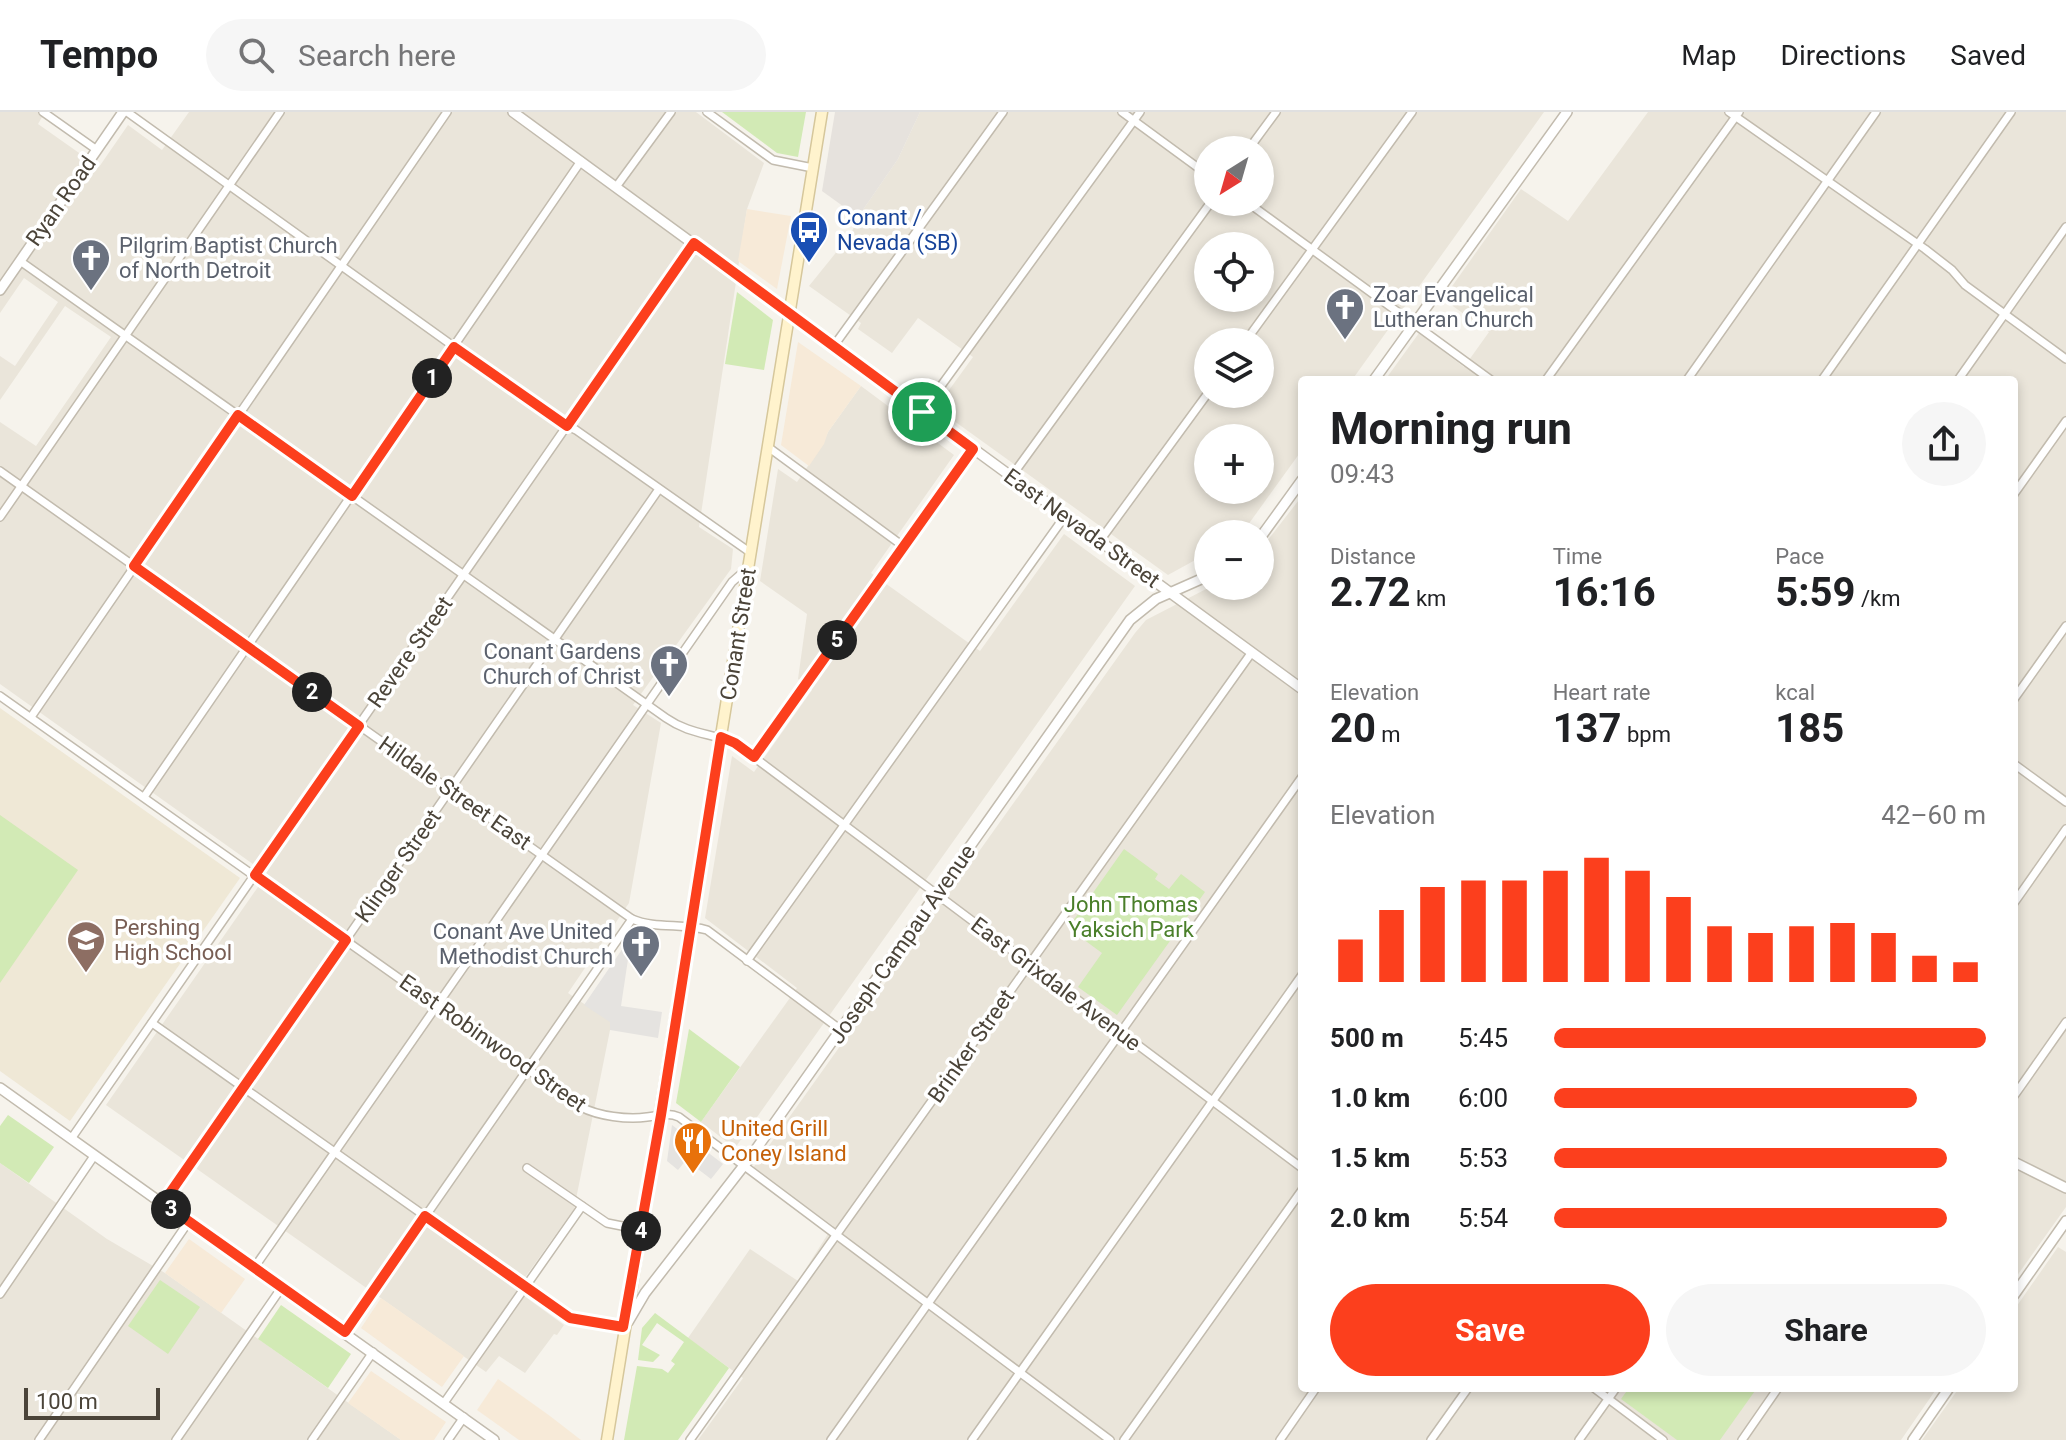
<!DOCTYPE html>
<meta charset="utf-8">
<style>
body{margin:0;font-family:Roboto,sans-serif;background:#f6f6f6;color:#202124;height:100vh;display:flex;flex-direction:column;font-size:30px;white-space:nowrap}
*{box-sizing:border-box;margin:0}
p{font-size:26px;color:#757577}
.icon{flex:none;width:44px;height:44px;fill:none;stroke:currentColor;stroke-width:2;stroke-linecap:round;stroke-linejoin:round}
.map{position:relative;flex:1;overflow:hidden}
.details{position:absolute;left:1298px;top:264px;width:720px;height:1016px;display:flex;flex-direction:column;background:#fff;border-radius:8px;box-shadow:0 4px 12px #0003}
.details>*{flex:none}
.needle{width:52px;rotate:217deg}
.tools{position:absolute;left:1194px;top:24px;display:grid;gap:16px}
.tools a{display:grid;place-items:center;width:80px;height:80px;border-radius:50%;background:#fff;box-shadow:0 4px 12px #0003;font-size:40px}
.scale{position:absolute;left:24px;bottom:20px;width:136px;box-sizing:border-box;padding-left:8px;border:4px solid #4b4439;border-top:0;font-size:22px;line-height:28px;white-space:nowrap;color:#4b4439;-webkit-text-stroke:6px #fff;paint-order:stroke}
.pin{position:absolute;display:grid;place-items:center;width:68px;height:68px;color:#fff;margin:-34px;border:4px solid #fff;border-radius:50%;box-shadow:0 2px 8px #0007}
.km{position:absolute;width:40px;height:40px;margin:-20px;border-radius:50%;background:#222;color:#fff;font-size:22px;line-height:40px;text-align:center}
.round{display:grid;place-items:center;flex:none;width:84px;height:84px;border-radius:42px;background:#f6f6f6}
.head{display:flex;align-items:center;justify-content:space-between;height:136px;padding:0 32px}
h1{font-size:44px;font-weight:700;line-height:60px}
.figures{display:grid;grid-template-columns:repeat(3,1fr);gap:12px;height:136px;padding:8px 32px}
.figures div{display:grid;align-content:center}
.figures b{font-size:40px;font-weight:700}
.figures small{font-size:22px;font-weight:400}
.figures p{font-size:22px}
.chart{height:224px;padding:16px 32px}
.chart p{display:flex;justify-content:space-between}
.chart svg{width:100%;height:144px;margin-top:8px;stroke:#fc3f1d;stroke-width:6}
.button{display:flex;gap:16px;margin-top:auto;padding:16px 32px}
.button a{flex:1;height:92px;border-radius:48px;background:#fc3f1d;color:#fff;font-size:32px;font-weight:700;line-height:92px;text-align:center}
.button a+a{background:#f6f6f6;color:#202124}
ul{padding:0 32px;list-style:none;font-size:26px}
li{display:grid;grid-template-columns:128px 96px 1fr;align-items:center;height:60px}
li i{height:20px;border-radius:10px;background:#fc3f1d}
header{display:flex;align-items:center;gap:48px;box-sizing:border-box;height:112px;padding:0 40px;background:#fff;border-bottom:2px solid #e0e0e0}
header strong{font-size:38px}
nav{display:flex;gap:44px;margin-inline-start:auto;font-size:28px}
.search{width:560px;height:72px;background:#f6f6f6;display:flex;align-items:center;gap:20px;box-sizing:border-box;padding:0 28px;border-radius:44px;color:#757577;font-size:30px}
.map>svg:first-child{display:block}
.residential{fill:#eae5da;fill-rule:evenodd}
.commercial{fill:#f7ead8}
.industrial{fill:#e6e2dd}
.education{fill:#efe8d6}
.green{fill:#d2eab5}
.parking{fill:#e5e3e0}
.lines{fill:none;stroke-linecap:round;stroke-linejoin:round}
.minor-casing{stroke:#c2bbae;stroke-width:10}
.tertiary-casing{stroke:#c2bbae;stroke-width:12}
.secondary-casing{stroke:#d6c79b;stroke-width:13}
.minor{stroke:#fff;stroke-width:7}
.tertiary{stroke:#fff;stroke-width:9}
.secondary{stroke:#fff3cd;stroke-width:10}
.route-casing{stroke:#fff;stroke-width:16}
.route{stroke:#fc3f1d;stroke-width:10}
.labels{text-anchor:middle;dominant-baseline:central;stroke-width:7;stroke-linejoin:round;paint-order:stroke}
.street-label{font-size:22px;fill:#4b4439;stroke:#fff}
.transit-label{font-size:22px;fill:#164399;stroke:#fff;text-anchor:start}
.worship-label{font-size:22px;fill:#5b616d;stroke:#fff;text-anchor:start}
.park-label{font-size:22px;fill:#4a7f2a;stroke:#fff}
.education-label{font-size:22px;fill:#785e54;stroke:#fff;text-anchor:start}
.food-label{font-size:22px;fill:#c56008;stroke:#fff;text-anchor:start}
</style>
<header>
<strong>Tempo</strong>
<div class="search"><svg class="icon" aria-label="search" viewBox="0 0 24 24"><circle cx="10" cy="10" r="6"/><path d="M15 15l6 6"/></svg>Search here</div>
<nav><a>Map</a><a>Directions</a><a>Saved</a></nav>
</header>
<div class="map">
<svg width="2066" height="1328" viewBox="0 0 2066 1328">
<rect width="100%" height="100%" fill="#f6f3ec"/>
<!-- residential -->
<g class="residential">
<polygon points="0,0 45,0 38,12 99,55 128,13 162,38 189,0 696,0 764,51 747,97 699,415 733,437 731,457 633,593 661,611 629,791 568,881 611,910 610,918 574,1097 516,1178 564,1213 557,1223 554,1222 525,1261 499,1244 486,1260 106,993 267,762 0,572 0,310 36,334 111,225 65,194 0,288 0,244 15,254 58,190 24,166 0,201"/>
<path d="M920 0H1544L1352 268H1302V338L1245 417 1241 422H1208V441L1168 463 936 296 973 245 918 206 892 241 858 217 861 211 809 174 851 122 858 105 898 47ZM1208 38H1260V90H1208ZM1208 134H1260V186H1208ZM1208 230H1260V282H1208ZM1208 326H1260V378H1208Z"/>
<polygon points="1648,0 2066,0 2066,1095 2014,1168 2014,268 1385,268 1419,221 1464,255 1489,220 1443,187 1521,77 1568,109"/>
<polygon points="861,274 954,343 871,461 980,539 1064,422 1135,474 735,1036 701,1010 797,876 705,806 732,644 754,660 812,578 798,567 807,502 760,469 778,357 797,370 823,332 828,320"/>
<polygon points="1302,384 1302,1276 1937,1276 1901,1328 698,1328 743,1266 688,1226 750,1137 798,1169 833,1114 753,1056 1135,521 1146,508 1212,474 1260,474 1260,438"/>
<polygon points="0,1051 107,1127 165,1161 401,1328 0,1328"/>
<polygon points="2058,1135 2066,1140 2066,1328 1922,1328 1959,1276 2014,1276 2014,1198"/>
</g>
<!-- commercial -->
<g class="commercial">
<polygon points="747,97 791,104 777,177 738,149"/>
<polygon points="798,230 861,274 828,320 824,332 809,354 781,333"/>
<polygon points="189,1127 245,1167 221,1201 165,1161"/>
<polygon points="381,1186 464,1244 442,1275 361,1216"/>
<polygon points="371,1259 446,1310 434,1328 401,1328 348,1291"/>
<polygon points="498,1267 550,1304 581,1328 519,1328 477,1298"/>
</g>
<!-- industrial -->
<polygon class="industrial" points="835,0 920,0 898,47 858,105 822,79"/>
<!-- education -->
<polygon class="education" points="0,596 240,766 70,1009 0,959"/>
<!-- green -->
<g class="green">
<polygon points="722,0 806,0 798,45 777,41"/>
<polygon points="737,180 773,208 764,258 725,252"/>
<polygon points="0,703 78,758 0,871"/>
<polygon points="1124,737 1158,762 1155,767 1169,777 1181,762 1205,780 1117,903 1078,875 1102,841 1068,816"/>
<polygon points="689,917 740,955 701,1010 676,991"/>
<polygon points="8,1003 54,1035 29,1071 0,1051 0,1014"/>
<polygon points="160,1168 200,1195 168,1242 128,1214"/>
<polygon points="281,1193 351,1242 328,1276 258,1227"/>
<polygon points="655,1201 729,1256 678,1328 624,1328 637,1254 662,1257 668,1261 675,1252 671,1249 684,1230 657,1211 642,1233 660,1243 653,1250 638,1248 642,1216"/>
<polygon points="1629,1276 1757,1276 1720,1328 1677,1328 1621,1287"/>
</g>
<!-- parking -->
<g class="parking">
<polygon points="625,833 630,834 621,894 662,900 658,926 610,918 610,910 584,893"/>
<polygon points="672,1013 723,1052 711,1067 686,1048 678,1058 667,1049"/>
</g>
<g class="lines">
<!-- minor casing -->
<g class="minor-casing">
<g id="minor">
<polyline points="43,0 97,38"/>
<polyline points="127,0 559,310 576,318 751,441"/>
<polyline points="707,0 773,48 813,56"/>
<polyline points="1122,0 1208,63"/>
<polyline points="1729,0 1925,137 1952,158 1965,173 2066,247"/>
<polyline points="1248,38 1276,0"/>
<polyline points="616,75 671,0"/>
<polyline points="1247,90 1491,268"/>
<path d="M20 149 666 606C689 622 710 621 735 631L1302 1056"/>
<polyline points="1245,230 1412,0"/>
<polyline points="833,235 1003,0"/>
<polyline points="1546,268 1739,0"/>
<polyline points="1687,268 1876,0"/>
<polyline points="1822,268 2011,0"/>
<polyline points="1958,268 2066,115"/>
<polyline points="922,300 1140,0"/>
<polyline points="768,335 903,434"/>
<path d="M0 359 632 807C655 817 683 811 707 818L841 918"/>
<polyline points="1011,365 1211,90"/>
<polyline points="2014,382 2066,309"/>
<polyline points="0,405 280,0"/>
<polyline points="1099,430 1208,281"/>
<path d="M0 584 581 995C598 1004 628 1008 647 1005 659 1004 668 1000 679 1005L1110 1328"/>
<polyline points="2014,587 2066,514"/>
<polyline points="31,605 447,0"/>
<polyline points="754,645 973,337"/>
<polyline points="2014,652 2066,690"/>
<polyline points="144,685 581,49"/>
<polyline points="2014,791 2066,717"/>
<polyline points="747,849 1065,404"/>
<polyline points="152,911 565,1203 575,1207 625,1215"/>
<polyline points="2014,984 2066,910"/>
<polyline points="71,1027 694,131"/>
<polyline points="527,1056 607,1111 642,1118"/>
<polyline points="163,1091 659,377"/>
<polyline points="254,1156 732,470 748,456"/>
<polyline points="0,1182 94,1044"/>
<polyline points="345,1220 632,807"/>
<polyline points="1594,1276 1663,1328"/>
<polyline points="444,1291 582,1094"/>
<polyline points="39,1328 189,1109"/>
<polyline points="176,1328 282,1175"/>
<polyline points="312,1328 373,1240"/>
<polyline points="448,1328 464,1305"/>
<polyline points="690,1328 1252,540"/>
<polyline points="831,1328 1302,665"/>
<polyline points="972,1328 1302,863"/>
<polyline points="1124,1328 1302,1078"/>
<polyline points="1280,1328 1316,1276"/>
<polyline points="1431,1328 1468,1276"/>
<polyline points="1579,1328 1616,1276"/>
<polyline points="1742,1328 1778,1276"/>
</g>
</g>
<!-- tertiary casing -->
<g class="tertiary-casing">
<g id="tertiary">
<polyline points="513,0 1302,577"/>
<polyline points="0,178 123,0"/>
<polyline points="1374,268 1567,0"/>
<polyline points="1260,426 1302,368"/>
<polyline points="0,976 494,1328"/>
<polyline points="2014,1050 2066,1076"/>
<polyline points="2014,1183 2066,1109"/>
<polyline points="628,1210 645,1181 749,1047 1130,508 1156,487 1208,464"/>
<polyline points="1913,1328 1949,1276"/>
</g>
</g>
<!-- secondary casing -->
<g class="secondary-casing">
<polyline id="secondary" points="607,1328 822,0"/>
</g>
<!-- minor -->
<use href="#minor" class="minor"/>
<!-- tertiary -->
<use href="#tertiary" class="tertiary"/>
<!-- secondary -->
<use href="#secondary" class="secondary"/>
</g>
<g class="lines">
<!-- route casing -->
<g class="route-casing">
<polygon id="route" points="694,131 973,337 754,645 735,631 721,625 661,1003 623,1215 570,1206 425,1104 345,1220 163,1091 346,828 255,763 359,614 134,454 238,303 352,384 454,235 567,314"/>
</g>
<!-- route -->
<use href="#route" class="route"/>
</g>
<!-- icons -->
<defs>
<g id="bus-pin" transform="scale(2)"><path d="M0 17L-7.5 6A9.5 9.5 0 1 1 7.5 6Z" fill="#1a4fb4" stroke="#fff"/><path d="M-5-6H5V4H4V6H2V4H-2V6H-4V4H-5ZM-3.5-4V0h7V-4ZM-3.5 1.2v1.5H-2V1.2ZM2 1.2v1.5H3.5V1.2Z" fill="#fff"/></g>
<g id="church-pin" transform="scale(2)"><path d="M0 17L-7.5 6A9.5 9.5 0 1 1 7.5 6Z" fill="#6b7280" stroke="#fff"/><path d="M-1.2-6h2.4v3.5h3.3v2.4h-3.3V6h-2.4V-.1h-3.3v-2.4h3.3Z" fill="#fff"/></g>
<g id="school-pin" transform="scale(2)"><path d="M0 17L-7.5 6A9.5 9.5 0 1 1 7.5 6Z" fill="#8d6e63" stroke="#fff"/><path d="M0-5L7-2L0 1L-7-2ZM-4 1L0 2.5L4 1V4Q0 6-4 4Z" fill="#fff"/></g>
<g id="restaurant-pin" transform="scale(2)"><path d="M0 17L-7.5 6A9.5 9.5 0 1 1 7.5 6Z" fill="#e8710a" stroke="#fff"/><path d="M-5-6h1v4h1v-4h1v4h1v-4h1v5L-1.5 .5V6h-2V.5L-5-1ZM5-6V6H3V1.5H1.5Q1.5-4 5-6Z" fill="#fff"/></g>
</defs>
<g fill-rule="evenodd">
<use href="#bus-pin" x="809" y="118"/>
<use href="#church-pin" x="91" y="146"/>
<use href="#church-pin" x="1345" y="195"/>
<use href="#church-pin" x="669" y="552"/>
<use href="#school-pin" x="86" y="828"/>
<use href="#church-pin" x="641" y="832"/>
<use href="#restaurant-pin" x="693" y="1029"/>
</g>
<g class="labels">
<!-- street labels -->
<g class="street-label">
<text transform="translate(61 89) rotate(-55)">Ryan Road</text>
<text transform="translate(1082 416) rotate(36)">East Nevada Street</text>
<text transform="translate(738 522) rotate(-81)">Conant Street</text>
<text transform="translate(410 540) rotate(-55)">Revere Street</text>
<text transform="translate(455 681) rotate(35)">Hildale Street East</text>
<text transform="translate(398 754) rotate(-55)">Klinger Street</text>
<text transform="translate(902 832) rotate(-55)">Joseph Campau Avenue</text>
<text transform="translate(1056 872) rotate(37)">East Grixdale Avenue</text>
<text transform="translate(493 931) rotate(35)">East Robinwood Street</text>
<text transform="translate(971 934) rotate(-55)">Brinker Street</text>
</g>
<!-- transit labels -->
<g class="transit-label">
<text x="837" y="105">Conant /<tspan x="837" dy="25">Nevada (SB)</tspan></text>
</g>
<!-- worship labels -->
<g class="worship-label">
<text x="119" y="133">Pilgrim Baptist Church<tspan x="119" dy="25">of North Detroit</tspan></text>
<text x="1373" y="182">Zoar Evangelical<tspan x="1373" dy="25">Lutheran Church</tspan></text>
<text x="641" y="539" text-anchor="end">Conant Gardens<tspan x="641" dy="25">Church of Christ</tspan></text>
<text x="613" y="819" text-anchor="end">Conant Ave United<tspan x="613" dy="25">Methodist Church</tspan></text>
</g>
<!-- park labels -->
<g class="park-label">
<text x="1131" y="792">John Thomas<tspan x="1131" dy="25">Yaksich Park</tspan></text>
</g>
<!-- education labels -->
<g class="education-label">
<text x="114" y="815">Pershing<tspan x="114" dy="25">High School</tspan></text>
</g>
<!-- food labels -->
<g class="food-label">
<text x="721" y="1016">United Grill<tspan x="721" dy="25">Coney Island</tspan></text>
</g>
</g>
</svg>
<div class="tools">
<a><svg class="needle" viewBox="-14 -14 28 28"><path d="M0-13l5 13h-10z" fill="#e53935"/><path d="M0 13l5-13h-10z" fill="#757577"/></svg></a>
<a><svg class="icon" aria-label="locate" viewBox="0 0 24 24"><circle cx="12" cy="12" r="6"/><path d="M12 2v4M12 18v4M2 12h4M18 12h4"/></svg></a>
<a><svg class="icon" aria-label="layers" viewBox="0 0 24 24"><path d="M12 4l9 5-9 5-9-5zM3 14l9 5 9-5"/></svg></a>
<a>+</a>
<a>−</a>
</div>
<div class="scale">100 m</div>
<div class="pin" style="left:922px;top:300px;background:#1e9e55"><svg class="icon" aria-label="arrive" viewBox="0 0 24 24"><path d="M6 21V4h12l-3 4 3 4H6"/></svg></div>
<b class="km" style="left:432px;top:266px">1</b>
<b class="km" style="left:312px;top:580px">2</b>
<b class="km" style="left:171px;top:1097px">3</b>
<b class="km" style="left:641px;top:1119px">4</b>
<b class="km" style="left:837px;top:528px">5</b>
<section class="details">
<div class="head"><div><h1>Morning run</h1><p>09:43</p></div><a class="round"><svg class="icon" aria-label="share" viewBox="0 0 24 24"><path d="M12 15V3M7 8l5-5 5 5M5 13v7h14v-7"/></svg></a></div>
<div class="figures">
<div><p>Distance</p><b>2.72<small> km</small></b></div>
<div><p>Time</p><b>16:16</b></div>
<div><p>Pace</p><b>5:59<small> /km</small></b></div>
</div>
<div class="figures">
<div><p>Elevation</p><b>20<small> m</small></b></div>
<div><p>Heart rate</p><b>137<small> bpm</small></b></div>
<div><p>kcal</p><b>185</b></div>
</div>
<div class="chart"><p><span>Elevation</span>42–60 m</p>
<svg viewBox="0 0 160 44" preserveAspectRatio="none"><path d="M5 44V31M15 44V22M25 44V15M35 44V13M45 44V13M55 44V10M65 44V6M75 44V10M85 44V18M95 44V27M105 44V29M115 44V27M125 44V26M135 44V29M145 44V36M155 44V38"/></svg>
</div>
<ul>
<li><b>500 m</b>5:45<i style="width:100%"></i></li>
<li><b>1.0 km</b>6:00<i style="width:84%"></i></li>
<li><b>1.5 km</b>5:53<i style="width:91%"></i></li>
<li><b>2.0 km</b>5:54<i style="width:91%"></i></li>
</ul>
<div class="button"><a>Save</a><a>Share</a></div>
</section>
</div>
